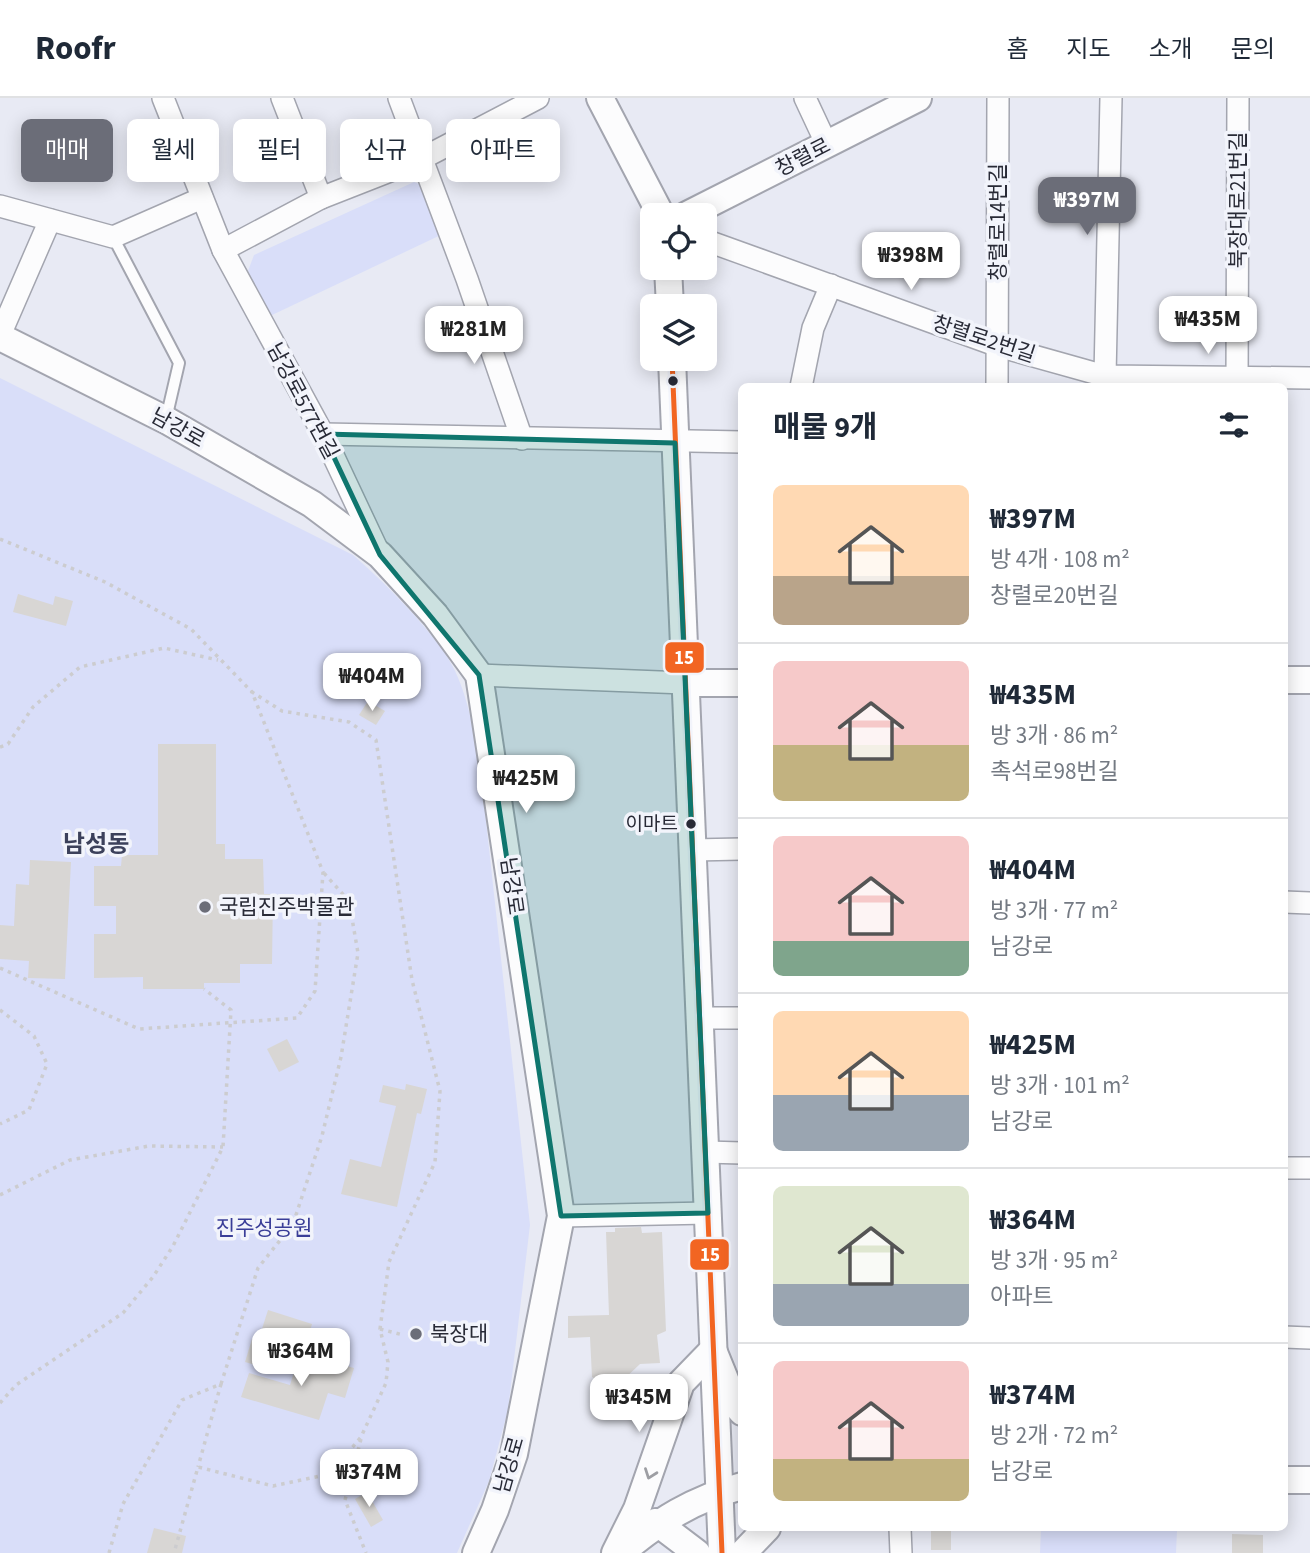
<!DOCTYPE html>
<html lang="ko">
<head>
<meta charset="utf-8">
<style>
  :root { --surface:#fff; --page:#f2f2f3; --text:#1f2937; --muted:#747a83; --line:#e0e1e3; --accent:#6b6d78 }
  body { margin:0; font-family:"Source Sans 3","Noto Sans KR",sans-serif; background:var(--page); color:var(--text); height:100vh; display:flex; flex-direction:column; font-size:26px; white-space:nowrap }
  * { box-sizing:border-box; margin:0 }
  p { font-size:23px; color:var(--muted) }
  .icon { flex:none; width:38px; height:38px; fill:none; stroke:currentColor; stroke-width:2; stroke-linecap:round; stroke-linejoin:round }
  .map { position:relative; flex:1; overflow:hidden }
  .details { position:absolute; left:738px; top:285px; width:550px; height:1148px; display:flex; flex-direction:column; background:var(--surface); border-radius:10px; box-shadow:0 4px 18px #0003 }
  .details>* { flex:none }
  .top-card { position:absolute; left:21px; top:21px; width:612px; height:63px; display:flex; gap:14px }
  .controls { position:absolute; left:640px; top:105px; display:grid; gap:14px }
  .controls a { display:grid; place-items:center; width:77px; height:77px; border-radius:10px; background:var(--surface); box-shadow:0 4px 18px #0003; font-size:35px }
  .price { position:absolute; translate:-50% -60px; padding:0 16px; border-radius:14px; background:#fff; color:#222; font-size:23px; line-height:46px; filter:drop-shadow(0 2px 4px #0008) }
  .price::after { content:''; position:absolute; left:50%; top:42px; width:21px; height:16px; margin-left:-10px; background:inherit; clip-path:polygon(0 0,100% 0,50% 100%) }
  .price.on { background:var(--accent); color:#fff }
  ul { padding:0; list-style:none }
  li { display:flex; align-items:center; gap:21px; height:175px; padding:0 35px }
  li+li { border-top:2px solid var(--line) }
  li span { display:grid; place-items:center; flex:none; width:196px; height:140px; border-radius:10px; color:#555 }
  li>.icon { margin-inline-start:auto }
  span .icon { width:84px; height:84px; fill:#fffc; stroke-width:1 }
  li b { font-size:30px }
  h2 { display:flex; justify-content:space-between; align-items:center; height:84px; padding:0 35px; font-size:30px }
  .tag { padding:0 24px; border-radius:10px; background:var(--surface); box-shadow:0 4px 18px #0003; font-size:24px; line-height:63px }
  .tag.on { background:var(--accent); color:#fff }
  header { display:flex; align-items:center; gap:42px; box-sizing:border-box; height:98px; padding:0 35px; background:var(--surface); border-bottom:2px solid var(--line) }
  header strong { font-size:33px }
  nav { display:flex; gap:38px; margin-inline-start:auto; font-size:24px }
  .map>svg:first-child { display:block }
  .green { fill:#d9def9 }
  .building { fill:#d8d6d4 }
  .lines { fill:none; stroke-linecap:round; stroke-linejoin:round }
  .service-casing { stroke:#a3a5af; stroke-width:14 }
  .minor-casing { stroke:#a3a5af; stroke-width:24 }
  .tertiary-casing { stroke:#a3a5af; stroke-width:30 }
  .path { stroke:#cccccf; stroke-width:3.5; stroke-dasharray:3.5 5; stroke-linecap:butt }
  .service { stroke:#fcfcfd; stroke-width:10 }
  .minor { stroke:#fcfcfd; stroke-width:21 }
  .tertiary { stroke:#fcfcfd; stroke-width:26 }
  .bus-1-casing { stroke:#f2f4fb; stroke-width:10 }
  .bus-1 { stroke:#f26522; stroke-width:5 }
  .oneway { stroke:#9d9ea3 }
  .marked { fill:#0f766e; fill-opacity:0.2; stroke:#0f766e; stroke-width:5; stroke-linejoin:round }
  .bus-dot { fill:#282a36; stroke:#f2f4fb; stroke-width:2.5 }
  .poi-dot { fill:#6b6d78; stroke:#f2f4fb; stroke-width:2.5 }
  .labels { text-anchor:middle; dominant-baseline:central; stroke-width:7; stroke-linejoin:round; paint-order:stroke }
  .bus-label { font-size:19px; fill:#282a36; stroke:#f2f4fb; text-anchor:end }
  .street-label { font-size:21px; fill:#282a36; stroke:#f2f4fb }
  .poi-label { font-size:21px; fill:#282a36; stroke:#f2f4fb; text-anchor:start }
  .park-label { font-size:21px; fill:#3a3e98; stroke:#f2f4fb }
  .quarter-label { font-size:24px; font-weight:bold; fill:#3c415b; stroke:#f2f4fb }
  .line-badge { stroke:#f2f4fb; stroke-width:2.5 }
  .badge-label { font-size:19px; text-anchor:middle; font-weight:bold; fill:#fff }
</style>
</head>
<body>
<header>
<strong>Roofr</strong>
<nav><a>홈</a><a>지도</a><a>소개</a><a>문의</a></nav>
</header>
<div class="map">
<svg width="1310" height="1455" viewBox="0 0 1310 1455">
  <rect width="100%" height="100%" fill="#e8eaf4"/>
  <!-- green -->
  <g class="green">
    <polygon points="414,84 429,90 445,135 270,218 248,173 254,157"/>
    <path d="M0,280L353,457C381,481 426,526 446,557C464,584 470,618 478,649L530,1127L508,1312L489,1383L457,1455H0Z"/>
    <polygon points="1041,1430 1177,1432 1176,1455 1040,1455"/>
  </g>
  <!-- building -->
  <g class="building">
    <polygon points="18,496 53,507 55,498 73,503 66,528 13,514"/>
    <polygon points="368,603 385,613 376,627 359,617"/>
    <polygon points="158,646 216,646 216,746 225,746 225,761 263,761 264,796 273,796 272,866 240,866 240,885 204,885 204,891 143,891 143,879 94,880 94,836 116,836 116,808 94,808 94,768 121,768 122,757 158,757"/>
    <polygon points="30,762 71,764 65,881 28,880 29,863 0,861 0,827 14,828 16,786 29,787"/>
    <polygon points="287,941 299,964 279,974 267,951"/>
    <polygon points="406,986 427,991 421,1016 417,1015 397,1109 341,1096 350,1061 381,1069 396,1008 379,1004 383,987 405,992"/>
    <polygon points="641,1129 642,1135 662,1134 666,1233 657,1237 660,1265 640,1266 623,1282 623,1300 596,1300 596,1281 592,1279 590,1239 568,1240 568,1218 609,1217 606,1134 615,1134 615,1130"/>
    <polygon points="268,1212 312,1226 305,1250 260,1237"/>
    <polygon points="252,1241 266,1246 259,1268 245,1264"/>
    <polygon points="299,1257 332,1268 333,1264 354,1270 345,1300 328,1295 319,1322 241,1299 249,1275 290,1287"/>
    <polygon points="367,1394 383,1422 371,1429 355,1401"/>
    <polygon points="154,1430 186,1438 182,1455 147,1455"/>
    <rect x="931" y="1430" width="20" height="22"/>
    <polygon points="1232,1436 1263,1437 1263,1455 1232,1455"/>
  </g>
  <g class="lines">
    <defs>
      <polyline id="service" points="113,139 179,265 166,321"/>
      <g id="minor">
        <polyline points="163,0 223,152 323,336 379,455"/>
        <polyline points="282,0 321,100"/>
        <polyline points="399,0 467,181 522,341"/>
        <polyline points="805,0 827,47"/>
        <polyline points="0,108 113,139 202,100"/>
        <polyline points="705,142 998,248 1105,278 1310,280"/>
        <polyline points="223,152 321,100 423,60 538,0"/>
        <polyline points="0,237 50,122"/>
        <polyline points="1105,278 1111,0"/>
        <polyline points="801,289 813,230 831,187"/>
        <polyline points="997,289 998,0"/>
        <polyline points="1237,289 1238,0"/>
        <polyline points="323,336 742,344"/>
        <polyline points="479,577 685,585"/>
        <polyline points="692,752 742,751"/>
        <polyline points="1284,804 1310,805"/>
        <polyline points="699,920 742,920"/>
        <polyline points="705,1054 742,1055"/>
        <polyline points="1284,1070 1310,1070"/>
        <polyline points="561,1118 708,1115"/>
        <polyline points="1284,1239 1310,1240"/>
        <polyline points="900,1430 901,1455"/>
      </g>
      <g id="tertiary">
        <polyline points="600,0 661,117"/>
        <polyline points="687,117 918,0"/>
        <polyline points="668,170 670,208"/>
        <polyline points="0,239 166,322 312,406 380,457 435,517 479,577 561,1118 514,1356 495,1412 476,1455"/>
        <polyline points="672,261 722,1455"/>
        <polyline points="1284,582 1310,582"/>
        <polyline points="685,585 742,585"/>
        <polyline points="1284,1382 1310,1382"/>
        <polyline points="656,1424 697,1455"/>
        <polyline points="615,1455 637,1411 681,1285 713,1252 735,1306 742,1314"/>
        <path d="M621,1455C658,1423 694,1401 742,1388"/>
        <polyline points="743,1455 767,1430"/>
      </g>
    </defs>
    <!-- service casing -->
    <use href="#service" class="service-casing"/>
    <!-- minor casing -->
    <use href="#minor" class="minor-casing"/>
    <!-- tertiary casing -->
    <use href="#tertiary" class="tertiary-casing"/>
    <!-- path -->
    <g class="path">
      <polyline points="0,441 105,484 191,531 252,594"/>
      <polyline points="0,649 8,646 33,609 80,569 164,550 218,562"/>
      <polyline points="0,870 139,931 297,920 315,893 323,774 252,594 282,613 349,624 376,642 412,882 440,993 435,1064 389,1164 380,1231 388,1264 386,1285 361,1339 330,1376 273,1388 198,1369 174,1455"/>
      <polyline points="0,912 34,938 47,966 29,1012 0,1026"/>
      <polyline points="0,1097 70,1062 149,1048 223,1049"/>
      <polyline points="380,1231 403,1237"/>
      <polyline points="221,1286 258,1170 293,1126 322,1038 341,959 358,855 349,803 323,774"/>
      <polyline points="0,1305 16,1287 123,1215 153,1179 173,1148 223,1049 231,912 204,891"/>
      <polyline points="361,1341 345,1402 366,1455"/>
      <polyline points="109,1455 123,1406 182,1302 221,1286 198,1369"/>
    </g>
    <!-- service -->
    <use href="#service" class="service"/>
    <!-- minor -->
    <use href="#minor" class="minor"/>
    <!-- tertiary -->
    <use href="#tertiary" class="tertiary"/>
    <defs>
      <polyline id="bus-1" points="672,261 722,1455"/>
    </defs>
    <!-- bus-1 casing -->
    <use href="#bus-1" class="bus-1-casing"/>
    <!-- bus-1 -->
    <use href="#bus-1" class="bus-1"/>
  </g>
  <!-- one-way arrows -->
  <defs><path id="oneway-chevron" d="M-2-3.5L2.5 0L-2 3.5" fill="none" stroke-width="1.6" stroke-linecap="round" stroke-linejoin="round" transform="scale(1.75)"/></defs>
  <use class="oneway" href="#oneway-chevron" transform="translate(650 1376) rotate(110)"/>
  <!-- marked area -->
  <path class="marked" d="M323,336L675,345L708,1115L561,1118L479,577L380,457Z"/>
  <!-- markers -->
  <g class="bus-dot">
    <circle cx="673" cy="283" r="6"/>
    <circle cx="691" cy="726" r="6"/>
  </g>
  <g class="poi-dot">
    <circle cx="205" cy="809" r="7"/>
    <circle cx="416" cy="1236" r="7"/>
  </g>
  <g class="labels">
    <!-- bus labels -->
    <g class="bus-label">
      <text x="678" y="726">이마트</text>
    </g>
    <!-- street labels -->
    <g class="street-label">
      <text transform="translate(803 59) rotate(-27)">창렬로</text>
      <text transform="translate(1238 102) rotate(-90)">북장대로21번길</text>
      <text transform="translate(998 124) rotate(-90)">창렬로14번길</text>
      <text transform="translate(984 241) rotate(18)">창렬로2번길</text>
      <text transform="translate(303 303) rotate(62)">남강로577번길</text>
      <text transform="translate(178 330) rotate(29)">남강로</text>
      <text transform="translate(512 788) rotate(82)">남강로</text>
      <text transform="translate(509 1367) rotate(-74)">남강로</text>
    </g>
    <!-- poi labels -->
    <g class="poi-label">
      <text x="219" y="809">국립진주박물관</text>
      <text x="430" y="1236">북장대</text>
    </g>
    <!-- park labels -->
    <g class="park-label">
      <text x="264" y="1130">진주성공원</text>
    </g>
    <!-- quarter labels -->
    <g class="quarter-label">
      <text x="96" y="746">남성동</text>
    </g>
  </g>
  <g class="line-badge">
    <rect x="664" y="543" width="41" height="33" rx="7" fill="#f26522"/>
    <rect x="689" y="1140" width="41" height="33" rx="7" fill="#f26522"/>
  </g>
  <g class="badge-label">
    <text x="684" y="566">15</text>
    <text x="710" y="1163">15</text>
  </g>
</svg>
<div class="controls">
<a><svg class="icon" aria-label="locate" viewBox="0 0 24 24"><circle cx="12" cy="12" r="6"/><path d="M12 2v4M12 18v4M2 12h4M18 12h4"/></svg></a>
<a><svg class="icon" aria-label="layers" viewBox="0 0 24 24"><path d="M12 4l9 5-9 5-9-5zM3 14l9 5 9-5"/></svg></a>
</div>
<b class="price on" style="left:1087px;top:139px">₩397M</b>
<b class="price" style="left:911px;top:194px">₩398M</b>
<b class="price" style="left:1208px;top:258px">₩435M</b>
<b class="price" style="left:474px;top:268px">₩281M</b>
<b class="price" style="left:372px;top:615px">₩404M</b>
<b class="price" style="left:526px;top:717px">₩425M</b>
<b class="price" style="left:301px;top:1290px">₩364M</b>
<b class="price" style="left:639px;top:1336px">₩345M</b>
<b class="price" style="left:369px;top:1411px">₩374M</b>
<div class="top-card">
<a class="tag on">매매</a>
<a class="tag">월세</a>
<a class="tag">필터</a>
<a class="tag">신규</a>
<a class="tag">아파트</a>
</div>
<section class="details">
<h2>매물 9개<svg class="icon" aria-label="filters" viewBox="0 0 24 24"><path d="M4 7h16M4 17h16"/><circle cx="9" cy="7" r="2"/><circle cx="15" cy="17" r="2"/></svg></h2>
<ul>
<li><span style="background:linear-gradient(#ffd9b3 65%,#b9a48a 0)"><svg class="icon" aria-label="home" viewBox="0 0 24 24"><path d="M3 11l9-7 9 7M6 9v11h12V9"/></svg></span><div><b>₩397M</b><p>방 4개 · 108 m²</p><p>창렬로20번길</p></div></li>
<li><span style="background:linear-gradient(#f6c9c9 60%,#c2b280 0)"><svg class="icon" aria-label="home" viewBox="0 0 24 24"><path d="M3 11l9-7 9 7M6 9v11h12V9"/></svg></span><div><b>₩435M</b><p>방 3개 · 86 m²</p><p>촉석로98번길</p></div></li>
<li><span style="background:linear-gradient(#f6c9c9 75%,#7fa58c 0)"><svg class="icon" aria-label="home" viewBox="0 0 24 24"><path d="M3 11l9-7 9 7M6 9v11h12V9"/></svg></span><div><b>₩404M</b><p>방 3개 · 77 m²</p><p>남강로</p></div></li>
<li><span style="background:linear-gradient(#ffd9b3 60%,#9aa5b1 0)"><svg class="icon" aria-label="home" viewBox="0 0 24 24"><path d="M3 11l9-7 9 7M6 9v11h12V9"/></svg></span><div><b>₩425M</b><p>방 3개 · 101 m²</p><p>남강로</p></div></li>
<li><span style="background:linear-gradient(#dfe7d0 70%,#9aa5b1 0)"><svg class="icon" aria-label="home" viewBox="0 0 24 24"><path d="M3 11l9-7 9 7M6 9v11h12V9"/></svg></span><div><b>₩364M</b><p>방 3개 · 95 m²</p><p>아파트</p></div></li>
<li><span style="background:linear-gradient(#f6c9c9 70%,#c2b280 0)"><svg class="icon" aria-label="home" viewBox="0 0 24 24"><path d="M3 11l9-7 9 7M6 9v11h12V9"/></svg></span><div><b>₩374M</b><p>방 2개 · 72 m²</p><p>남강로</p></div></li>
</ul>
</section>
</div>
</body>
</html>
